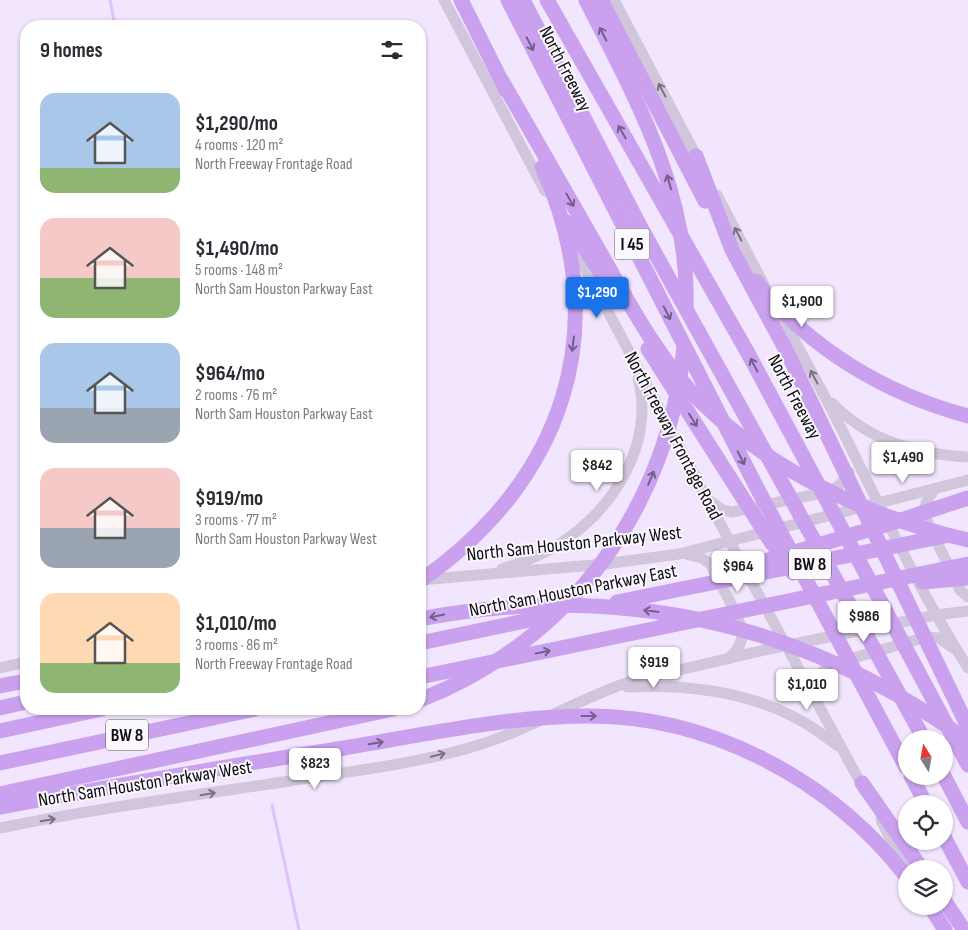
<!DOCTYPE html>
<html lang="en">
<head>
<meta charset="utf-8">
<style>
  :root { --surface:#fff; --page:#f2f2f3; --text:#2b2b33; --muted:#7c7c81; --accent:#1a73e8 }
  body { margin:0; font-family:"Sofia Sans Condensed",sans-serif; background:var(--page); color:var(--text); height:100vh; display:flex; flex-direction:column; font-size:19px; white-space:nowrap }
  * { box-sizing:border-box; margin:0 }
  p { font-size:16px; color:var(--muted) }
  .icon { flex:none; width:28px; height:28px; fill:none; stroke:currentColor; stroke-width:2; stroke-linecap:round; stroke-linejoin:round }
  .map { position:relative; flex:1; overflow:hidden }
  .sheet { position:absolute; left:20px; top:20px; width:406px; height:695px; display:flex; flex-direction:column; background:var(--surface); border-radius:20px; box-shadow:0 1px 4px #0004 }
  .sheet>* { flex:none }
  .needle { width:32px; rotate:349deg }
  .fabs { position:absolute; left:898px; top:730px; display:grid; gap:10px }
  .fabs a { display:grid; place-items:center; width:55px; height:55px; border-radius:50%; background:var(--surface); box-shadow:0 1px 4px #0004; font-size:25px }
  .price { position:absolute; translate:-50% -42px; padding:0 11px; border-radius:5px; background:#fff; color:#222; font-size:16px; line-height:32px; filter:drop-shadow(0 1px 2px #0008) }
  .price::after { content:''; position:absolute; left:50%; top:30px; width:15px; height:11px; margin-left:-8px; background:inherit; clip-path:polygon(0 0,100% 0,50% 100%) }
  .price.active { background:var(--accent); color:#fff }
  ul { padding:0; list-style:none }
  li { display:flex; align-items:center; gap:15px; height:125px; padding:0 20px }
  li span { display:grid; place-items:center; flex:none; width:140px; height:100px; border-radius:15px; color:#555 }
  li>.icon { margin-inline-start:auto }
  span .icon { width:60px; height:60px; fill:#fffc; stroke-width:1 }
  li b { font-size:21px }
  h2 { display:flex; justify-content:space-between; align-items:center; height:60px; padding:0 20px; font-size:21px }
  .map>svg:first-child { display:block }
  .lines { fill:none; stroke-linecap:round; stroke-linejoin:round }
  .stream { stroke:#dfc1fb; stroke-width:3 }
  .secondary { stroke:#d1c6db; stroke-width:11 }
  .highway { stroke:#c9a1ee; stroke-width:15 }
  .oneway { stroke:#755e8b }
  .oneway2 { stroke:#7a7281 }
  .labels { text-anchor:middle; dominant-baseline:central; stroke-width:4; stroke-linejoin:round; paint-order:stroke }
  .shield { fill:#faf8fc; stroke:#565259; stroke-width:1 }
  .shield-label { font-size:18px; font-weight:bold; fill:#0f0b13 }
  .street-label { font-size:19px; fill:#0f0b13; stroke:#faf8fc }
</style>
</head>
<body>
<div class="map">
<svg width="968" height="930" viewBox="0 0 968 930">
  <rect width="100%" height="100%" fill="#f1e6fd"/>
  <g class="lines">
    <!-- stream -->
    <g class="stream">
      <polyline points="110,0 115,26"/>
      <polyline points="272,805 299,930"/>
    </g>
    <!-- secondary -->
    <g class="secondary">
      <polyline points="444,0 545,191"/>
      <polyline points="614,0 700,163"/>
      <polyline points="717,195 765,287"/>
      <polyline points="569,238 730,542 865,791"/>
      <path d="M779,312C803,356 828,401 850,446C887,521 923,597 968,668"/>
      <path d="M832,403C869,441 916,454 968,457"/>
      <path d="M935,489C928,498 924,504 924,515L960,590L968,597"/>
      <path d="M710,501L723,510L732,512L826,492C838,488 843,483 849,472"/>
      <path d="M686,554L702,558L711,565C718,580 741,619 742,632C743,643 736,652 728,659"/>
      <path d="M502,569C521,563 541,556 558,545C613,510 655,445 638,378"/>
      <polyline points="420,580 605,564 679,554 968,480"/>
      <polyline points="0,668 26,662"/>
      <path d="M627,687C689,684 751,691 805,723C817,730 828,739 840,747"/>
      <polyline points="817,699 815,691 816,678 829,665 926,637 939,638 953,648"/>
      <polyline points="881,820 906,869"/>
      <path d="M0,828C93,809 189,796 283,782C346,772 410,765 472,747C528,731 577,699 632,681L769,649L936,615L968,611"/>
    </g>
    <!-- highway -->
    <g class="highway">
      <polyline points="461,0 506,90"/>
      <polyline points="508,0 757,488 906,767"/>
      <polyline points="523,0 640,226 924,739"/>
      <polyline points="547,0 749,355 968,765"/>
      <path d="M586,0C636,99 690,193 686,308"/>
      <polyline points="601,0 705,201"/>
      <path d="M502,81C535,138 567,195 600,252C629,303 658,358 699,400C771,471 870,518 968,540"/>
      <polyline points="696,156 732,250 788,354 968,727"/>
      <polyline points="567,222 603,276"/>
      <path d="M756,281C809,349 886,394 968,416"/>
      <polyline points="648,349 769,539 793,573"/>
      <polyline points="738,569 898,521 968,498"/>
      <path d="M420,581C563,482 616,329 542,167"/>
      <polyline points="923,582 968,578"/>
      <polyline points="617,602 945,536"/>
      <path d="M420,619C616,581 806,622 968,741"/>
      <polyline points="420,643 553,615"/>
      <polyline points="420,677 968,564"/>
      <polyline points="0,686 26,681"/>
      <path d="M420,700C571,641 669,506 684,346"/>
      <polyline points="0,708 26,702"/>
      <polyline points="0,731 102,709"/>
      <polyline points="0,763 255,709"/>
      <polyline points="911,776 926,804"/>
      <polyline points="944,776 968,822"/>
      <polyline points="862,783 922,869"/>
      <polyline points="0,794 393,709"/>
      <path d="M0,807C114,786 229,766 344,748C423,735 503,717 584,716C708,714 830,779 906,876"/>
      <polyline points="944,837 968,882"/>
      <polyline points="944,900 964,930"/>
      <polyline points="930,906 945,930"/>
    </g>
  </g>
  <!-- one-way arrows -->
  <defs><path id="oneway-shaft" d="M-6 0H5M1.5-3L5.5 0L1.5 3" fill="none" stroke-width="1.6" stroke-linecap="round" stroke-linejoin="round" transform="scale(1.25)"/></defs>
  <g class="oneway">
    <use href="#oneway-shaft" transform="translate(603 34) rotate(-117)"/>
    <use href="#oneway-shaft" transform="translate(530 44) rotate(63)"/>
    <use href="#oneway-shaft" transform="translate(622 132) rotate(-120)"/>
    <use href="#oneway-shaft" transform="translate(669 182) rotate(-106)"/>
    <use href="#oneway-shaft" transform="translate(570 200) rotate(60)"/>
    <use href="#oneway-shaft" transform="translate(667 313) rotate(63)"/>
    <use href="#oneway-shaft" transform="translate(573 344) rotate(97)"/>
    <use href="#oneway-shaft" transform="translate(754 365) rotate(-118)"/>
    <use href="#oneway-shaft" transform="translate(693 420) rotate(57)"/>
    <use href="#oneway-shaft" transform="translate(741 458) rotate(63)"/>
    <use href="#oneway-shaft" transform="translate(651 478) rotate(-67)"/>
    <use href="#oneway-shaft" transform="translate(651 611) rotate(-172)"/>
    <use href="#oneway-shaft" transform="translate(437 616) rotate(169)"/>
    <use href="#oneway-shaft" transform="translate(543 652) rotate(-12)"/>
    <use href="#oneway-shaft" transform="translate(589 716)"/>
    <use href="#oneway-shaft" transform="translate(376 743) rotate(-9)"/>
  </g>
  <g class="oneway2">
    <use href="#oneway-shaft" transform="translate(662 90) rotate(-118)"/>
    <use href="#oneway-shaft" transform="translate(738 234) rotate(-118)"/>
    <use href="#oneway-shaft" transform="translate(814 377) rotate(-118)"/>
    <use href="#oneway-shaft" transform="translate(438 755) rotate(-14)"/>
    <use href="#oneway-shaft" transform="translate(208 794) rotate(-9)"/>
    <use href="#oneway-shaft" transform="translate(48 820) rotate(-9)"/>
  </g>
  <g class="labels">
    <!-- shield labels -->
    <g class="shield">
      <rect x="614.5" y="228.5" width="35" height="31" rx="4"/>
      <rect x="789" y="548.5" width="42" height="31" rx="4"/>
      <rect x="106" y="719.5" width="42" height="31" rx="4"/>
    </g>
    <g class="shield-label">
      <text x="632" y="244">I 45</text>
      <text x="810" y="564">BW 8</text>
      <text x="127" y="735">BW 8</text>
    </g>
    <!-- street labels -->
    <g class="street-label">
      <text transform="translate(565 69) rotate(63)">North Freeway</text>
      <text transform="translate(794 397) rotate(62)">North Freeway</text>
      <text transform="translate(673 436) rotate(62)">North Freeway Frontage Road</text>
      <text transform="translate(574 544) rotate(-6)">North Sam Houston Parkway West</text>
      <text transform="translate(573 591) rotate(-11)">North Sam Houston Parkway East</text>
      <text transform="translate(145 784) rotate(-9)">North Sam Houston Parkway West</text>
    </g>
  </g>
</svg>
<div class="fabs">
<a><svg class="needle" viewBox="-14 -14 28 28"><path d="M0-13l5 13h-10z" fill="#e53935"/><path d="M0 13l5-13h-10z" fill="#7c7c81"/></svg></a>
<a><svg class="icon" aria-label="locate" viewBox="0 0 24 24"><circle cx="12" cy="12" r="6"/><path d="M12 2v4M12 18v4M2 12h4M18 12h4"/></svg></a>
<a><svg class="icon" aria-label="layers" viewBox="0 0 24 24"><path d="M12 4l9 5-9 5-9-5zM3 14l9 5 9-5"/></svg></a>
</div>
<b class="price active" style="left:597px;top:319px">$1,290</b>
<b class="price" style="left:802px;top:328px">$1,900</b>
<b class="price" style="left:903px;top:484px">$1,490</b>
<b class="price" style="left:597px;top:492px">$842</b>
<b class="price" style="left:738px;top:593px">$964</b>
<b class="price" style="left:864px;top:643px">$986</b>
<b class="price" style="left:654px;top:689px">$919</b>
<b class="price" style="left:807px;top:711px">$1,010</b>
<b class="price" style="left:315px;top:790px">$823</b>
<section class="sheet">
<h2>9 homes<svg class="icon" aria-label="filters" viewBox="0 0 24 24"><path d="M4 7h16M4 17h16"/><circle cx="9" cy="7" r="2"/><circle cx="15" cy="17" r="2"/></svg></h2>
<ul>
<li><span style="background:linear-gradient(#a9c7e8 75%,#8fb573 0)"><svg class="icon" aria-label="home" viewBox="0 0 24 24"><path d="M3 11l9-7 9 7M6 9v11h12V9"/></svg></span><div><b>$1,290/mo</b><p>4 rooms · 120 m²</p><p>North Freeway Frontage Road</p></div></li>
<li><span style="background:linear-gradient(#f6c9c9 60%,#8fb573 0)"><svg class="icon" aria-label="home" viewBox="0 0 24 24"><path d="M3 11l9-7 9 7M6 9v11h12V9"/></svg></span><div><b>$1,490/mo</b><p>5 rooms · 148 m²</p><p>North Sam Houston Parkway East</p></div></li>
<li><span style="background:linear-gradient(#a9c7e8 65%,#9aa5b1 0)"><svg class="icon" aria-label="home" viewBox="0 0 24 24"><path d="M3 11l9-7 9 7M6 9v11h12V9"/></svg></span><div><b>$964/mo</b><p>2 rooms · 76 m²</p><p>North Sam Houston Parkway East</p></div></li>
<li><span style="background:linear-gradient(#f6c9c9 60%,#9aa5b1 0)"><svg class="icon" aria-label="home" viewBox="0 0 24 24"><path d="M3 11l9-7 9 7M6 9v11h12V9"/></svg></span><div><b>$919/mo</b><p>3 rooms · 77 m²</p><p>North Sam Houston Parkway West</p></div></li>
<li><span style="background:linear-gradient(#ffd9b3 70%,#8fb573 0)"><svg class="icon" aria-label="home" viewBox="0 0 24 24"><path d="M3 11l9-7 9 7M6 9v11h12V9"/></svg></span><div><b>$1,010/mo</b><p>3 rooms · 86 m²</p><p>North Freeway Frontage Road</p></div></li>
</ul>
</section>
</div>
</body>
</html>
